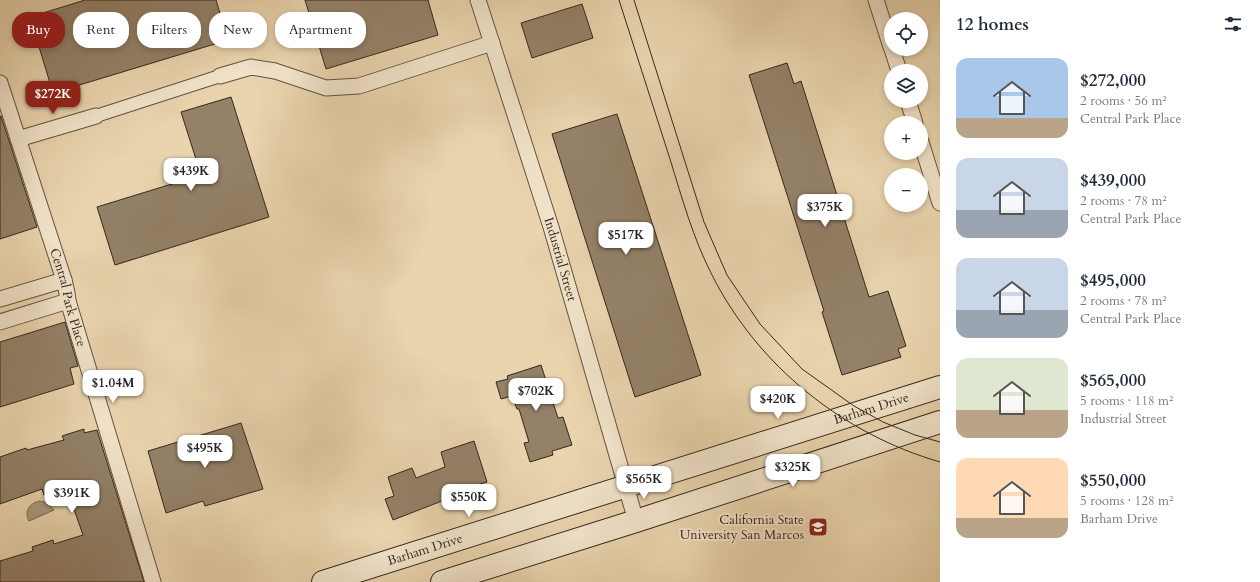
<!DOCTYPE html>
<html lang="en">
<head>
<meta charset="utf-8">
<style>
  :root { --surface:#fff; --page:#f6f6f7; --text:#1f2937; --muted:#747a83; --accent:#8f2418 }
  body { margin:0; font-family:Cardo,serif; background:var(--page); color:var(--text); height:100vh; display:flex; flex-direction:column; font-size:15px; white-space:nowrap }
  * { box-sizing:border-box; margin:0 }
  p { font-size:13px; color:var(--muted) }
  .icon { flex:none; width:22px; height:22px; fill:none; stroke:currentColor; stroke-width:2; stroke-linecap:round; stroke-linejoin:round }
  .map { position:relative; flex:1; overflow:hidden }
  .drawer { display:flex; flex-direction:column; background:var(--surface); width:320px }
  .drawer>* { flex:none }
  .top-card { position:absolute; left:12px; top:12px; width:380px; height:36px; display:flex; gap:8px }
  .controls { position:absolute; left:884px; top:12px; display:grid; gap:8px }
  .controls a { display:grid; place-items:center; width:44px; height:44px; border-radius:50%; background:var(--surface); box-shadow:0 2px 6px #0003; font-size:20px }
  .price { position:absolute; translate:-50% -34px; padding:0 9px; border-radius:8px; background:#fff; color:#222; font-size:13px; line-height:26px; filter:drop-shadow(0 1px 2px #0008) }
  .price::after { content:''; position:absolute; left:50%; top:24px; width:12px; height:9px; margin-left:-6px; background:inherit; clip-path:polygon(0 0,100% 0,50% 100%) }
  .price.on { background:var(--accent); color:#fff }
  ul { padding:0; list-style:none }
  li { display:flex; align-items:center; gap:12px; height:100px; padding:0 16px }
  li span { display:grid; place-items:center; flex:none; width:112px; height:80px; border-radius:12px; color:#555 }
  li>.icon { margin-inline-start:auto }
  span .icon { width:48px; height:48px; fill:#fffc; stroke-width:1 }
  li b { font-size:17px }
  h2 { display:flex; justify-content:space-between; align-items:center; height:48px; padding:0 16px; font-size:17px }
  .pill { padding:0 14px; border-radius:16px; background:var(--surface); box-shadow:0 2px 6px #0003; font-size:14px; line-height:36px }
  .pill.on { background:var(--accent); color:#fff }
  main { display:flex; flex:1; min-height:0 }
  .map>svg:first-child { display:block }
  .water { fill:#ac997c; stroke:#7d6b56 }
  .building { fill:#938168; stroke:#36271e }
  .lines { fill:none; stroke-linecap:round; stroke-linejoin:round }
  .pedestrian-casing { stroke:#635242; stroke-width:14 }
  .minor-casing { stroke:#635242; stroke-width:17 }
  .secondary-casing { stroke:#36271e; stroke-width:24 }
  .pedestrian { stroke:#f1e3ca; stroke-width:12 }
  .minor { stroke:#f1e3ca; stroke-width:15 }
  .secondary { stroke:#f1e3ca; stroke-width:22 }
  .tram { stroke:#36271e; stroke-width:1 }
  .labels { text-anchor:middle; dominant-baseline:central; stroke-width:4; stroke-linejoin:round; paint-order:stroke }
  .street-label { font-size:13px; fill:#36271e; stroke:#f1e3ca }
  .poi-label { font-size:13px; fill:#36271e; stroke:#f1e3ca; text-anchor:end }
</style>
</head>
<body>
<main>
<div class="map">
<svg width="940" height="582" viewBox="0 0 940 582">
  <rect width="100%" height="100%" fill="#e9d4ad"/>
  <filter id="stains"><feTurbulence type="fractalNoise" baseFrequency=".005" numOctaves="4"/><feColorMatrix values="0 0 0 0 .2 0 0 0 0 .09 0 0 0 0 .02 0 0 0 .5 -.17"/></filter>
  <radialGradient id="worn" r=".72"><stop offset=".6" stop-color="#630" stop-opacity="0"/><stop offset="1" stop-color="#630" stop-opacity=".3"/></radialGradient>
  <!-- water -->
  <path class="water" d="M39,501L48,503L54,510L29,521C24,511 29,504 39,501Z"/>
  <!-- building -->
  <g class="building">
    <polygon points="85,0 216,0 228,40 53,93 30,17"/>
    <polygon points="305,0 428,0 438,35 326,69"/>
    <polygon points="582,4 593,38 532,58 521,23"/>
    <polygon points="787,63 794,84 801,81 869,297 888,291 906,346 898,349 901,357 842,375 822,312 824,311 749,75"/>
    <polygon points="231,97 269,217 115,265 97,207 201,175 181,112"/>
    <polygon points="617,114 701,375 635,397 552,134"/>
    <polygon points="0,116 1,116 37,227 0,239"/>
    <polygon points="65,322 78,366 70,368 74,384 0,407 0,342"/>
    <polygon points="541,365 558,418 563,417 572,445 552,451 553,455 530,462 524,443 529,442 519,409 517,409 512,396 501,399 496,382 508,379 507,376"/>
    <polygon points="241,423 263,489 205,506 203,501 166,513 148,451"/>
    <polygon points="84,429 84,433 97,430 144,582 0,582 0,561 33,551 32,547 53,540 54,544 83,535 67,489 44,495 42,489 0,504 0,457 26,448 27,450 64,440 62,436"/>
    <polygon points="474,441 487,482 467,488 469,494 447,501 447,499 393,520 385,499 394,496 388,477 412,468 416,478 445,467 441,452"/>
  </g>
  <g class="lines">
    <defs>
      <polyline id="pedestrian" points="96,116 220,76"/>
      <g id="minor">
        <path id="s1" d="M478,0L551,227L636,521"/>
        <polyline points="876,0 891,47"/>
        <polyline points="892,49 899,71"/>
        <polyline points="220,76 251,67 275,71 326,88 359,86 492,43"/>
        <path id="s2" d="M0,83L64,280L67,293L68,301L153,582"/>
        <polyline points="908,101 915,123"/>
        <polyline points="18,139 96,116"/>
        <polyline points="921,142 940,203"/>
        <polyline points="0,299 64,280"/>
        <polyline points="0,322 68,301"/>
      </g>
      <g id="secondary">
        <path id="s3" d="M323,582L940,387"/>
        <polyline points="442,582 636,521 940,422"/>
      </g>
    </defs>
    <!-- pedestrian casing -->
    <use href="#pedestrian" class="pedestrian-casing"/>
    <!-- minor casing -->
    <use href="#minor" class="minor-casing"/>
    <!-- secondary casing -->
    <use href="#secondary" class="secondary-casing"/>
    <!-- pedestrian -->
    <use href="#pedestrian" class="pedestrian"/>
    <!-- minor -->
    <use href="#minor" class="minor"/>
    <!-- secondary -->
    <use href="#secondary" class="secondary"/>
    <!-- tram -->
    <g class="tram">
      <path d="M619,0C636,53 653,106 670,159C682,198 693,238 712,275C758,366 843,434 940,462"/>
      <polyline points="634,0 704,222 727,275 760,324 802,369 854,406 883,422 915,435 940,442"/>
    </g>
  </g>
  <!-- icons -->
  <defs>
    <symbol id="university-square" viewBox="-11 -11 22 22"><rect x="-9" y="-9" width="18" height="18" rx="4" fill="#8f2418" stroke="#f1e3ca"/><path d="M0-5L7-2L0 1L-7-2ZM-4 1L0 2.5L4 1V4Q0 6-4 4Z" fill="#fff"/></symbol>
  </defs>
  <g fill-rule="evenodd">
    <use href="#university-square" x="807" y="516" width="22" height="22"/>
  </g>
  <g class="labels">
    <!-- street labels -->
    <g class="street-label">
      <text stroke="none"><textPath href="#s1" startOffset="272">Industrial Street</textPath></text>
      <text stroke="none"><textPath href="#s2" startOffset="225">Central Park Place</textPath></text>
      <text stroke="none"><textPath href="#s3" startOffset="575">Barham Drive</textPath></text>
      <text stroke="none"><textPath href="#s3" startOffset="107">Barham Drive</textPath></text>
    </g>
    <!-- poi labels -->
    <g class="poi-label">
      <text x="804" y="520">California State<tspan x="804" dy="15">University San Marcos</tspan></text>
    </g>
  </g>
  <rect width="100%" height="100%" filter="url(#stains)"/>
  <rect width="100%" height="100%" fill="url(#worn)"/>
</svg>
<div class="controls">
<a><svg class="icon" aria-label="locate" viewBox="0 0 24 24"><circle cx="12" cy="12" r="6"/><path d="M12 2v4M12 18v4M2 12h4M18 12h4"/></svg></a>
<a><svg class="icon" aria-label="layers" viewBox="0 0 24 24"><path d="M12 4l9 5-9 5-9-5zM3 14l9 5 9-5"/></svg></a>
<a>+</a>
<a>−</a>
</div>
<b class="price on" style="left:53px;top:115px">$272K</b>
<b class="price" style="left:191px;top:192px">$439K</b>
<b class="price" style="left:825px;top:228px">$375K</b>
<b class="price" style="left:626px;top:256px">$517K</b>
<b class="price" style="left:113px;top:404px">$1.04M</b>
<b class="price" style="left:536px;top:412px">$702K</b>
<b class="price" style="left:778px;top:420px">$420K</b>
<b class="price" style="left:205px;top:469px">$495K</b>
<b class="price" style="left:793px;top:488px">$325K</b>
<b class="price" style="left:644px;top:500px">$565K</b>
<b class="price" style="left:72px;top:514px">$391K</b>
<b class="price" style="left:469px;top:518px">$550K</b>
<div class="top-card">
<a class="pill on">Buy</a>
<a class="pill">Rent</a>
<a class="pill">Filters</a>
<a class="pill">New</a>
<a class="pill">Apartment</a>
</div>
</div>
<section class="drawer">
<h2>12 homes<svg class="icon" aria-label="filters" viewBox="0 0 24 24"><path d="M4 7h16M4 17h16"/><circle cx="9" cy="7" r="2"/><circle cx="15" cy="17" r="2"/></svg></h2>
<ul>
<li><span style="background:linear-gradient(#a9c7e8 75%,#b9a48a 0)"><svg class="icon" aria-label="home" viewBox="0 0 24 24"><path d="M3 11l9-7 9 7M6 9v11h12V9"/></svg></span><div><b>$272,000</b><p>2 rooms · 56 m²</p><p>Central Park Place</p></div></li>
<li><span style="background:linear-gradient(#c9d6e8 65%,#9aa5b1 0)"><svg class="icon" aria-label="home" viewBox="0 0 24 24"><path d="M3 11l9-7 9 7M6 9v11h12V9"/></svg></span><div><b>$439,000</b><p>2 rooms · 78 m²</p><p>Central Park Place</p></div></li>
<li><span style="background:linear-gradient(#c9d6e8 65%,#9aa5b1 0)"><svg class="icon" aria-label="home" viewBox="0 0 24 24"><path d="M3 11l9-7 9 7M6 9v11h12V9"/></svg></span><div><b>$495,000</b><p>2 rooms · 78 m²</p><p>Central Park Place</p></div></li>
<li><span style="background:linear-gradient(#dfe7d0 65%,#b9a48a 0)"><svg class="icon" aria-label="home" viewBox="0 0 24 24"><path d="M3 11l9-7 9 7M6 9v11h12V9"/></svg></span><div><b>$565,000</b><p>5 rooms · 118 m²</p><p>Industrial Street</p></div></li>
<li><span style="background:linear-gradient(#ffd9b3 75%,#b9a48a 0)"><svg class="icon" aria-label="home" viewBox="0 0 24 24"><path d="M3 11l9-7 9 7M6 9v11h12V9"/></svg></span><div><b>$550,000</b><p>5 rooms · 128 m²</p><p>Barham Drive</p></div></li>
</ul>
</section>
</main>
</body>
</html>
